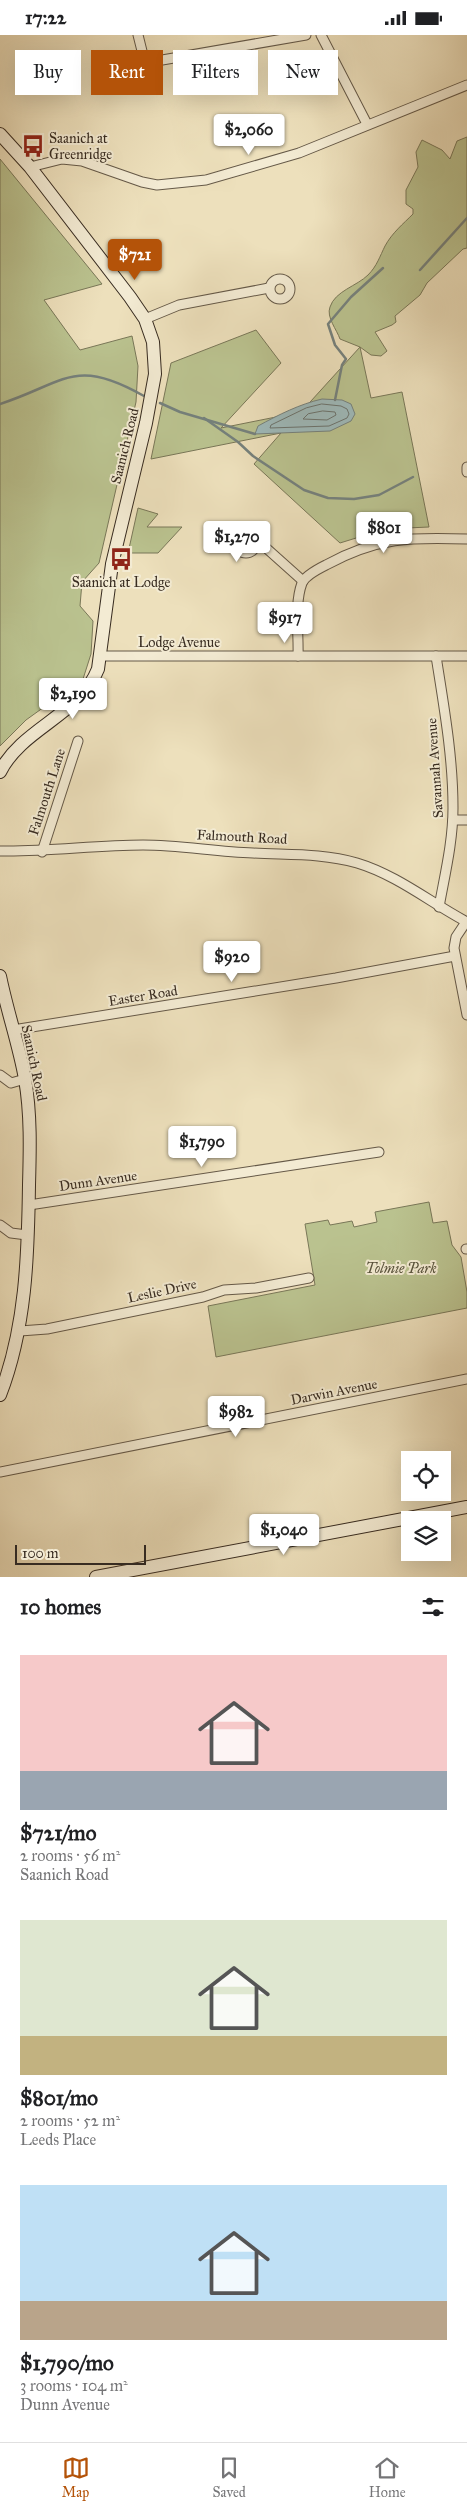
<!DOCTYPE html>
<html lang="en">
<head>
<meta charset="utf-8">
<style>
  :root { --surface:#fff; --page:#f2f2f2; --text:#202124; --muted:#757577; --line:#e0e0e0; --accent:#b45309 }
  body { margin:0; font-family:"IM FELL Great Primer",serif; background:var(--page); color:var(--text); height:100vh; display:flex; flex-direction:column; font-size:19px; white-space:nowrap }
  * { box-sizing:border-box; margin:0 }
  p { font-size:16px; color:var(--muted) }
  .icon { flex:none; width:28px; height:28px; fill:none; stroke:currentColor; stroke-width:2; stroke-linecap:round; stroke-linejoin:round }
  .map { position:relative; height:1542px; overflow:hidden }
  .side { display:flex; flex-direction:column; background:var(--surface); flex:1 }
  .side>* { flex:none }
  .guide { position:absolute; left:15px; top:15px; width:438px; height:45px; display:flex; gap:10px }
  .controls { position:absolute; left:401px; top:1416px; display:grid; gap:10px }
  .controls a { display:grid; place-items:center; width:50px; height:50px; border-radius:0px; background:var(--surface); box-shadow:0 5px 20px #0002; font-size:25px }
  .scale { position:absolute; left:15px; bottom:12px; width:131px; box-sizing:border-box; padding-left:5px; border:2px solid #382c21; border-top:0; font-size:14px; line-height:18px; white-space:nowrap; color:#382c21; -webkit-text-stroke:4px #f3ebd3; paint-order:stroke }
  .price { position:absolute; translate:-50% -42px; padding:0 11px; border-radius:5px; background:#fff; color:#222; font-size:16px; line-height:32px; filter:drop-shadow(0 1px 2px #0008) }
  .price::after { content:''; position:absolute; left:50%; top:30px; width:15px; height:11px; margin-left:-8px; background:inherit; clip-path:polygon(0 0,100% 0,50% 100%) }
  .price.on { background:var(--accent); color:#fff }
  ul { padding:0; list-style:none }
  li { display:grid; align-content:center; gap:10px; height:265px; padding:0 20px }
  li span { display:grid; place-items:center; height:155px; border-radius:0px; color:#555 }
  li>.icon { margin-inline-start:auto }
  span .icon { width:90px; height:90px; fill:#fffc; stroke-width:1 }
  li b { font-size:21px }
  h2 { display:flex; justify-content:space-between; align-items:center; height:60px; padding:0 20px; font-size:21px }
  .chip { padding:0 18px; border-radius:0px; background:var(--surface); box-shadow:0 5px 20px #0002; font-size:18px; line-height:45px }
  .chip.on { background:var(--accent); color:#fff }
  .status { display:flex; justify-content:space-between; align-items:center; height:35px; padding:0 25px; background:var(--surface); direction:ltr }
  .status svg { height:14px; fill:currentColor }
  .menu { display:flex; justify-content:space-around; align-items:center; height:70px; border-top:1px solid var(--line); background:var(--surface); font-size:14px; color:var(--muted) }
  .menu a { display:grid; justify-items:center; gap:2px }
  .menu .on { color:var(--accent) }
  .map>svg:first-child { display:block }
  .green { fill:#bac28f; stroke:#797758 }
  .water { fill:#9ebabb; stroke:#75817d }
  .lines { fill:none; stroke-linecap:round; stroke-linejoin:round }
  .shore { stroke:#6b736e; stroke-width:1 }
  .stream { stroke:#75817d; stroke-width:2.5 }
  .minor-casing { stroke:#655948; stroke-width:11 }
  .secondary-casing { stroke:#382c21; stroke-width:14 }
  .minor { stroke:#f3ebd3; stroke-width:9 }
  .secondary { stroke:#f3ebd3; stroke-width:12 }
  .labels { text-anchor:middle; dominant-baseline:central; stroke-width:4; stroke-linejoin:round; paint-order:stroke }
  .poi-label { font-size:14px; fill:#382c21; stroke:#f3ebd3; text-anchor:start }
  .street-label { font-size:14px; fill:#382c21; stroke:#f3ebd3 }
  .park-label { font-size:14px; font-style:italic; fill:#58523c; stroke:#f3ebd3 }
</style>
</head>
<body>
<div class="status"><b>17:22</b><svg viewBox="0 0 49 12"><path d="M0 12V9h3v3zM5 12V6h3v6zM10 12V3h3v9zM15 12V0h3v12zM26 1h20v11H26zM47 4h2v5h-2z"/></svg></div>
<div class="map">
<svg width="467" height="1542" viewBox="0 0 467 1542">
  <rect width="100%" height="100%" fill="#ede0bc"/>
  <filter id="stains"><feTurbulence type="fractalNoise" baseFrequency=".004" numOctaves="4"/><feColorMatrix values="0 0 0 0 .2 0 0 0 0 .09 0 0 0 0 .02 0 0 0 .5 -.17"/></filter>
  <radialGradient id="worn" r=".72"><stop offset=".6" stop-color="#630" stop-opacity="0"/><stop offset="1" stop-color="#630" stop-opacity=".3"/></radialGradient>
  <!-- green -->
  <g class="green">
    <path d="M467,102V213L463,214L427,248L420,260L395,281L396,287L392,290L375,297L387,316L381,321L371,320L360,312L371,363L402,357L429,492L385,494L340,508L254,429L281,398L151,424L171,328L256,295L281,328L221,393L301,377L360,312L340,304C337,295 326,282 330,272C335,256 357,251 368,240C377,231 380,221 385,211C392,198 403,189 413,179V174L406,169V155L418,132L416,117L422,105L442,115L450,124L457,106Z"/>
    <polygon points="0,124 102,249 44,265 80,315 132,301 138,331 136,367 99,528 82,547 80,571 93,586 91,619 83,644 26,685 0,711"/>
    <polygon points="138,473 158,479 147,492 182,492 158,518 128,518"/>
    <polygon points="429,1167 433,1188 447,1186 452,1210 461,1222 467,1257 467,1273 216,1322 208,1271 315,1250 305,1189 328,1185 330,1190 352,1186 354,1192 377,1187 375,1177"/>
  </g>
  <!-- water -->
  <path class="water" d="M322,364L342,365L351,369L355,379L351,386L330,396L255,399L258,391C278,380 300,369 322,364Z"/>
  <g class="lines">
    <!-- shore -->
    <g class="shore">
      <polygon points="322,369 341,371 347,374 349,379 347,383 329,391 270,393 271,390 306,373"/>
      <polygon points="323,376 335,377 336,380 327,385 303,384 308,379"/>
    </g>
    <!-- stream -->
    <g class="stream">
      <polyline points="420,235 467,183"/>
      <polyline points="335,365 342,330 346,324 335,310 328,289 351,262 383,233"/>
      <polyline points="160,368 180,377 255,399"/>
      <path d="M0,369C65,348 74,321 144,361"/>
      <polyline points="204,383 238,407 253,421 304,455 328,463 354,464 379,460 413,442"/>
    </g>
    <defs>
      <g id="minor">
        <polyline points="138,0 145,28 306,0"/>
        <polyline points="321,0 367,89"/>
        <polyline points="30,132 62,124 82,126 142,147 157,150 206,145 299,118 467,50"/>
        <circle cx="280" cy="254" r="10"/>
        <polyline points="145,284 179,270 269,253"/>
        <polyline points="467,432 467,437"/>
        <circle cx="246" cy="508" r="10"/>
        <polyline points="256,510 265,512 303,546"/>
        <polyline points="101,621 467,621"/>
        <path d="M298,621C299,599 294,570 302,548C305,541 318,534 326,530C377,502 411,502 467,504"/>
        <path d="M436,621C444,672 453,722 453,773C453,806 445,839 439,872"/>
        <polyline points="453,785 467,785"/>
        <path d="M0,816C48,817 95,810 143,810C180,810 216,817 253,818C289,820 322,818 357,828C397,840 431,868 467,887"/>
        <polyline points="42,817 78,706"/>
        <polyline points="466,887 456,902 454,913 467,980"/>
        <polyline points="13,995 336,943 455,921"/>
        <polyline points="0,1040 11,1048 25,1044"/>
        <polyline points="29,1170 379,1117"/>
        <polyline points="0,1190 11,1198 27,1200"/>
        <polyline points="466,1214 467,1214"/>
        <polyline points="20,1296 47,1294 203,1262 224,1255 256,1253 309,1243"/>
        <polyline points="0,1437 467,1344"/>
      </g>
      <g id="secondary">
        <path d="M0,99L30,132L130,262L145,284L153,307L155,339L146,388L112,529L98,634C80,680 22,693 0,737"/>
        <path d="M0,941C7,976 19,1010 25,1044C31,1079 30,1115 29,1150C28,1221 26,1293 0,1360"/>
        <polyline points="96,1542 467,1472"/>
      </g>
    </defs>
    <!-- minor casing -->
    <use href="#minor" class="minor-casing"/>
    <!-- secondary casing -->
    <use href="#secondary" class="secondary-casing"/>
    <!-- minor -->
    <use href="#minor" class="minor"/>
    <!-- secondary -->
    <use href="#secondary" class="secondary"/>
  </g>
  <!-- icons -->
  <defs>
    <symbol id="bus-bare" viewBox="-9 -9 18 18"><path d="M-5-6H5V4H4V6H2V4H-2V6H-4V4H-5ZM-3.5-4V0h7V-4ZM-3.5 1.2v1.5H-2V1.2ZM2 1.2v1.5H3.5V1.2Z" fill="#8f2418" stroke="#f3ebd3" stroke-width="2.5" paint-order="stroke"/></symbol>
  </defs>
  <g fill-rule="evenodd">
    <use href="#bus-bare" x="17" y="95" width="32" height="32"/>
    <use href="#bus-bare" x="105" y="508" width="32" height="32"/>
  </g>
  <g class="labels">
    <!-- poi labels -->
    <g class="poi-label">
      <text x="49" y="103">Saanich at<tspan x="49" dy="16">Greenridge</tspan></text>
      <text x="121" y="547" text-anchor="middle">Saanich at Lodge</text>
    </g>
    <!-- street labels -->
    <g class="street-label">
      <text transform="translate(125 411) rotate(-76)">Saanich Road</text>
      <text x="179" y="607">Lodge Avenue</text>
      <text transform="translate(435 733) rotate(-94)">Savannah Avenue</text>
      <text transform="translate(47 757) rotate(-72)">Falmouth Lane</text>
      <text transform="translate(242 802) rotate(3)">Falmouth Road</text>
      <text transform="translate(143 961) rotate(-9)">Easter Road</text>
      <text transform="translate(34 1028) rotate(78)">Saanich Road</text>
      <text transform="translate(98 1146) rotate(-8)">Dunn Avenue</text>
      <text transform="translate(162 1256) rotate(-12)">Leslie Drive</text>
      <text transform="translate(334 1357) rotate(-11)">Darwin Avenue</text>
    </g>
    <!-- park labels -->
    <g class="park-label">
      <text x="401" y="1233">Tolmie Park</text>
    </g>
  </g>
  <rect width="100%" height="100%" filter="url(#stains)"/>
  <rect width="100%" height="100%" fill="url(#worn)"/>
</svg>
<div class="controls">
<a><svg class="icon" aria-label="locate" viewBox="0 0 24 24"><circle cx="12" cy="12" r="6"/><path d="M12 2v4M12 18v4M2 12h4M18 12h4"/></svg></a>
<a><svg class="icon" aria-label="layers" viewBox="0 0 24 24"><path d="M12 4l9 5-9 5-9-5zM3 14l9 5 9-5"/></svg></a>
</div>
<div class="scale">100 m</div>
<b class="price" style="left:249px;top:121px">$2,060</b>
<b class="price on" style="left:135px;top:246px">$721</b>
<b class="price" style="left:384px;top:519px">$801</b>
<b class="price" style="left:237px;top:528px">$1,270</b>
<b class="price" style="left:285px;top:609px">$917</b>
<b class="price" style="left:73px;top:685px">$2,190</b>
<b class="price" style="left:232px;top:948px">$920</b>
<b class="price" style="left:202px;top:1133px">$1,790</b>
<b class="price" style="left:236px;top:1403px">$982</b>
<b class="price" style="left:284px;top:1521px">$1,040</b>
<div class="guide">
<a class="chip">Buy</a>
<a class="chip on">Rent</a>
<a class="chip">Filters</a>
<a class="chip">New</a>
</div>
</div>
<section class="side">
<h2>10 homes<svg class="icon" aria-label="filters" viewBox="0 0 24 24"><path d="M4 7h16M4 17h16"/><circle cx="9" cy="7" r="2"/><circle cx="15" cy="17" r="2"/></svg></h2>
<ul>
<li><span style="background:linear-gradient(#f6c9c9 75%,#9aa5b1 0)"><svg class="icon" aria-label="home" viewBox="0 0 24 24"><path d="M3 11l9-7 9 7M6 9v11h12V9"/></svg></span><div><b>$721/mo</b><p>2 rooms · 56 m²</p><p>Saanich Road</p></div></li>
<li><span style="background:linear-gradient(#dfe7d0 75%,#c2b280 0)"><svg class="icon" aria-label="home" viewBox="0 0 24 24"><path d="M3 11l9-7 9 7M6 9v11h12V9"/></svg></span><div><b>$801/mo</b><p>2 rooms · 52 m²</p><p>Leeds Place</p></div></li>
<li><span style="background:linear-gradient(#bfe0f5 75%,#b9a48a 0)"><svg class="icon" aria-label="home" viewBox="0 0 24 24"><path d="M3 11l9-7 9 7M6 9v11h12V9"/></svg></span><div><b>$1,790/mo</b><p>3 rooms · 104 m²</p><p>Dunn Avenue</p></div></li>
</ul>
</section>
<nav class="menu">
<a class="on"><svg class="icon" aria-label="map" viewBox="0 0 24 24"><path d="M3 6l6-2 6 2 6-2v14l-6 2-6-2-6 2zM9 4v14M15 6v14"/></svg>Map</a>
<a><svg class="icon" aria-label="saved" viewBox="0 0 24 24"><path d="M7 4h10v16l-5-4-5 4z"/></svg>Saved</a>
<a><svg class="icon" aria-label="home" viewBox="0 0 24 24"><path d="M3 11l9-7 9 7M6 9v11h12V9"/></svg>Home</a>
</nav>
</body>
</html>
